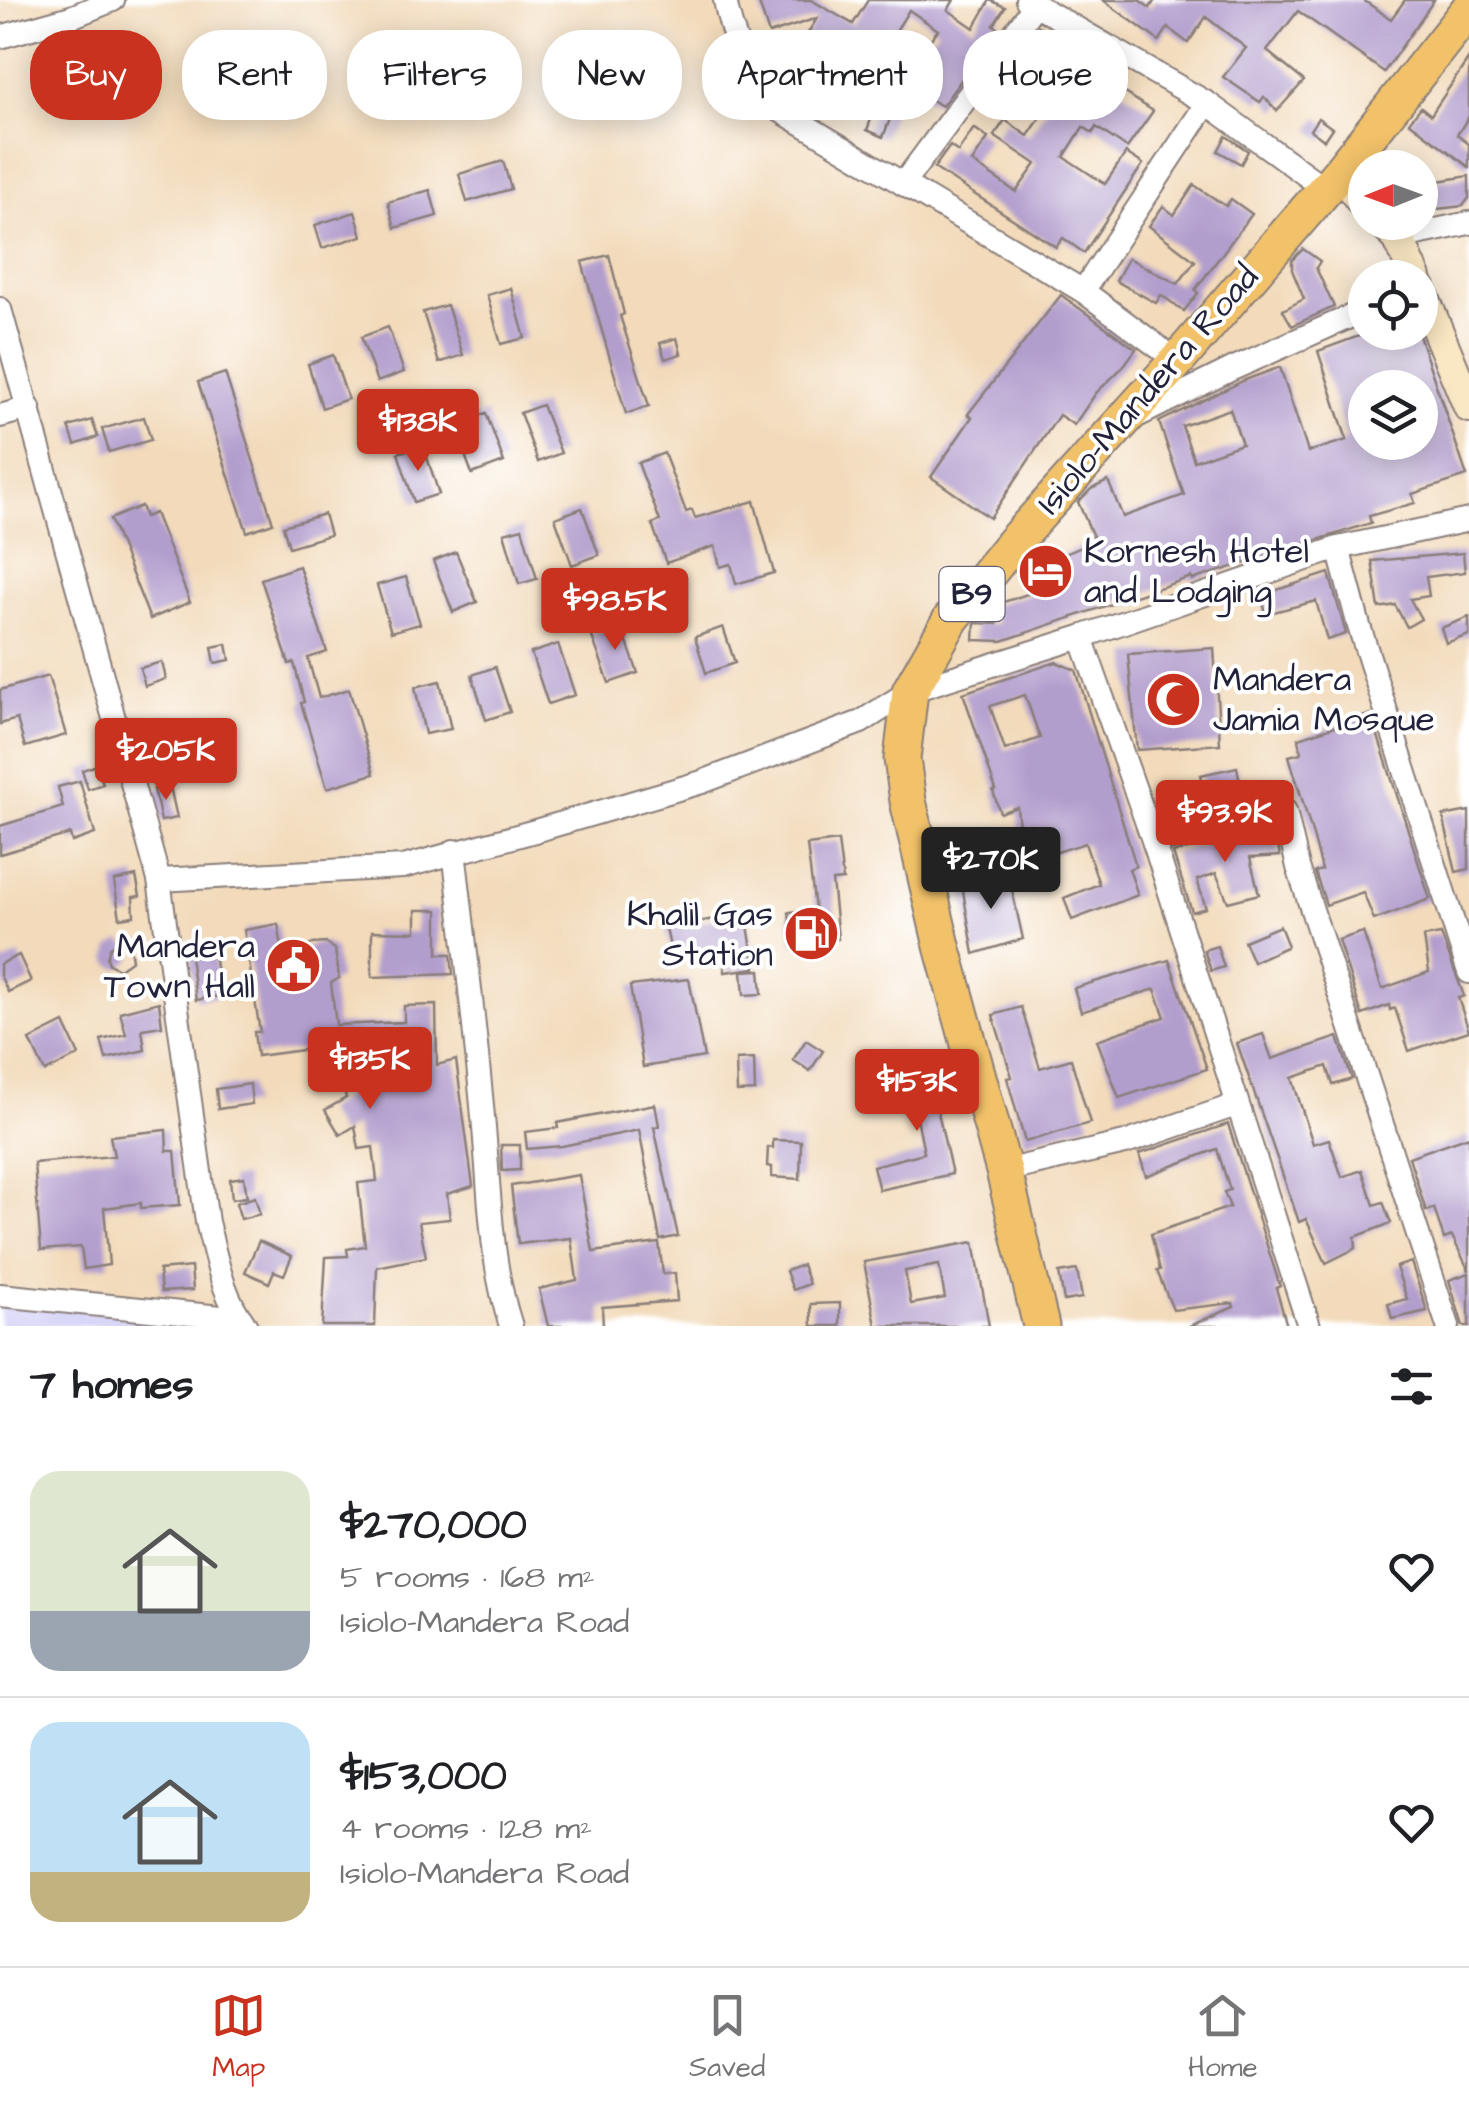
<!DOCTYPE html>
<html lang="en">
<head>
<meta charset="utf-8">
<style>
  :root { --surface:#fff; --page:#f2f2f2; --text:#202124; --muted:#757577; --line:#e0e0e0; --accent:#c8321e }
  body { margin:0; font-family:"Architects Daughter",sans-serif; background:var(--page); color:var(--text); height:100vh; display:flex; flex-direction:column; font-size:38px; white-space:nowrap }
  * { box-sizing:border-box; margin:0 }
  p { font-size:32px; color:var(--muted) }
  .icon { flex:none; width:55px; height:55px; fill:none; stroke:currentColor; stroke-width:2; stroke-linecap:round; stroke-linejoin:round }
  .map { position:relative; height:1326px; overflow:hidden }
  .details { display:flex; flex-direction:column; background:var(--surface); flex:1 }
  .details>* { flex:none }
  .hud { position:absolute; left:30px; top:30px; width:1410px; height:90px; display:flex; gap:20px }
  .needle { width:65px; rotate:269deg }
  .controls { position:absolute; left:1348px; top:150px; display:grid; gap:20px }
  .controls a { display:grid; place-items:center; width:90px; height:90px; border-radius:50%; background:var(--surface); box-shadow:0 5px 25px #0003; font-size:50px }
  .price { position:absolute; translate:-50% -85px; padding:0 22px; border-radius:10px; background:var(--accent); color:#fff; font-size:32px; line-height:65px; filter:drop-shadow(0 2px 5px #0008) }
  .price::after { content:''; position:absolute; left:50%; top:60px; width:30px; height:22px; margin-left:-15px; background:inherit; clip-path:polygon(0 0,100% 0,50% 100%) }
  .price.current { background:#222; color:#fff }
  ul { padding:0; list-style:none }
  li { display:flex; align-items:center; gap:30px; height:250px; padding:0 30px }
  li+li { border-top:2px solid var(--line) }
  li span { display:grid; place-items:center; flex:none; width:280px; height:200px; border-radius:30px; color:#555 }
  li>.icon { margin-inline-start:auto }
  span .icon { width:120px; height:120px; fill:#fffc; stroke-width:1 }
  li b { font-size:42px }
  h2 { display:flex; justify-content:space-between; align-items:center; height:120px; padding:0 30px; font-size:42px }
  .tag { padding:0 35px; border-radius:40px; background:var(--surface); box-shadow:0 5px 25px #0003; font-size:35px; line-height:90px }
  .tag.current { background:var(--accent); color:#fff }
  .tab-bar { display:flex; justify-content:space-around; align-items:center; height:140px; border-top:2px solid var(--line); background:var(--surface); font-size:28px; color:var(--muted) }
  .tab-bar a { display:grid; justify-items:center; gap:5px }
  .tab-bar .current { color:var(--accent) }
  .map>svg:first-child { display:block }
  .built { fill:#d9d7f7 }
  .building { fill:#b29ecd; fill-rule:evenodd }
  .lines { fill:none; stroke-linecap:round; stroke-linejoin:round }
  .minor-casing { stroke:#8a7e7a; stroke-width:26 }
  .secondary-casing { stroke:#8a7e7a; stroke-width:34 }
  .trunk-casing { stroke:#8a7e7a; stroke-width:39 }
  .minor { stroke:#fff; stroke-width:22 }
  .secondary { stroke:#fae7c3; stroke-width:30 }
  .trunk { stroke:#f2c26a; stroke-width:35 }
  .labels { text-anchor:middle; dominant-baseline:central; stroke-width:8; stroke-linejoin:round; paint-order:stroke }
  .shield { fill:#fff; stroke:#646476; stroke-width:2.5 }
  .shield-label { font-size:32px; font-weight:bold; fill:#22223b }
  .street-label { font-size:35px; fill:#22223b; stroke:#fff }
  .poi-label { font-size:35px; fill:#22223b; stroke:#fff; text-anchor:start }
</style>
</head>
<body>
<div class="map">
<svg width="1469" height="1326" viewBox="0 0 1469 1326">
  <rect width="100%" height="100%" fill="#fff"/>
  <filter id="ink" filterUnits="userSpaceOnUse"><feTurbulence type="fractalNoise" baseFrequency=".01" numOctaves="2"/><feDisplacementMap in="SourceGraphic" scale="20" xChannelSelector="R" yChannelSelector="G"/><feConvolveMatrix kernelMatrix="1 2 1 2 8 2 1 2 1" color-interpolation-filters="sRGB"/></filter>
  <filter id="wash" filterUnits="userSpaceOnUse"><feTurbulence type="fractalNoise" baseFrequency=".0048" numOctaves="4" result="noise"/><feDisplacementMap in="SourceGraphic" scale="40" xChannelSelector="R" yChannelSelector="G"/><feGaussianBlur stdDeviation="2.25" result="paint"/><feColorMatrix in="noise" values="0 0 0 0 0 0 0 0 0 0 0 0 0 0 0 0 0 1.4 0 .05"/><feComposite in="paint" operator="in"/></filter>
  <g filter="url(#wash)">
    <rect width="100%" height="100%" fill="#f2daba"/>
    <!-- built -->
    <polygon class="built" points="0,1297 260,1326 0,1326"/>
    <g id="blocks">
      <!-- building -->
      <g class="building">
        <path d="M758,0H811L853,24L868,0H954L948,10L974,28L990,0L1005,7L994,25L999,29L942,106L862,63L859,69L849,62L833,88L790,63L817,18L769,34ZM909,10L938,30L920,53L892,37Z"/>
        <polygon points="1103,0 1139,0 1150,8 1155,0 1363,0 1391,19 1405,0 1434,0 1384,72 1298,11 1267,51 1304,81 1277,111 1264,97 1260,102 1223,77 1246,48 1206,17 1188,43 1168,28 1159,41"/>
        <polygon points="1038,26 1105,70 1101,77 1153,111 1127,148 1096,127 1093,133 1083,127 1064,157 1105,184 1126,153 1143,164 1084,253 1063,238 1056,247 934,168 950,146 958,152 974,128 988,138 972,162 1016,192 1036,164 994,136 1005,120 1028,136 1049,105 1003,74"/>
        <polygon points="1469,58 1469,116 1457,135 1469,144 1469,167 1409,122 1421,107 1431,115"/>
        <polygon points="879,98 894,109 883,137 867,130"/>
        <polygon points="1318,118 1332,128 1324,140 1310,130"/>
        <polygon points="1226,136 1248,151 1241,164 1218,151"/>
        <polygon points="503,161 511,189 467,202 459,174"/>
        <polygon points="1469,176 1469,198 1463,206 1429,210 1420,205 1420,184"/>
        <polygon points="1194,185 1226,206 1231,199 1252,214 1195,290 1198,293 1184,311 1161,295 1156,303 1116,281 1128,258 1178,284 1195,261 1149,226 1163,206 1174,215"/>
        <polygon points="430,190 437,216 395,228 388,202"/>
        <polygon points="355,212 362,236 322,248 315,225"/>
        <polygon points="1303,249 1320,261 1316,268 1334,307 1292,326 1283,310 1304,299 1292,270 1292,260"/>
        <polygon points="609,255 624,314 620,316 649,406 626,414 582,262"/>
        <polygon points="511,288 525,338 501,344 487,295"/>
        <polygon points="1061,295 1136,349 1122,368 1096,393 1074,425 1059,415 990,518 931,477 972,417 968,414"/>
        <polygon points="447,305 463,355 439,363 423,312"/>
        <polygon points="388,327 404,372 377,382 361,337"/>
        <path d="M1370,332H1418L1467,476L1412,494L1415,503L1369,516L1371,523L1192,580L1191,577L1002,641L974,640L975,623L997,624L991,606L1040,590L1032,568L1095,541L1078,502L1091,489L1108,481L1123,517L1184,495L1159,422L1245,380L1280,367L1308,452L1347,440L1318,351ZM1365,388H1420V442H1365ZM1230,409L1242,444L1194,461L1182,426Z"/>
        <polygon points="677,338 681,354 665,359 660,343"/>
        <polygon points="333,355 348,399 322,408 308,364"/>
        <polygon points="225,373 273,523 247,532 198,382"/>
        <polygon points="542,405 561,453 538,462 520,413"/>
        <polygon points="486,413 504,462 472,474 454,425"/>
        <polygon points="144,417 151,440 109,452 102,429"/>
        <polygon points="92,420 98,437 75,445 69,427"/>
        <polygon points="423,445 439,494 414,502 398,453"/>
        <polygon points="664,453 686,512 692,510 695,518 754,501 774,573 736,584 731,564 720,567 715,546 666,563 652,524 660,521 638,463"/>
        <polygon points="141,506 145,517 155,513 190,602 150,619 110,519"/>
        <polygon points="582,508 599,555 572,565 555,518"/>
        <polygon points="324,514 330,535 289,547 283,526"/>
        <polygon points="522,528 537,579 519,584 504,533"/>
        <polygon points="456,552 477,602 453,612 433,561"/>
        <polygon points="1463,553 1465,572 1426,577 1429,596 1410,599 1421,619 1407,627 1395,605 1379,608 1372,561"/>
        <polygon points="299,566 327,652 308,658 319,698 349,689 374,774 327,788 301,703 304,702 294,663 289,664 261,579"/>
        <polygon points="1329,573 1346,634 1327,640 1316,601 1266,614 1261,595"/>
        <polygon points="406,577 420,624 391,632 377,585"/>
        <polygon points="1469,617 1469,635 1446,643 1441,628"/>
        <polygon points="620,623 638,673 609,683 591,634"/>
        <polygon points="723,627 735,663 706,673 695,637"/>
        <polygon points="227,644 230,660 215,663 212,647"/>
        <polygon points="558,644 575,695 548,704 531,653"/>
        <polygon points="1214,648 1220,744 1137,750 1128,654"/>
        <polygon points="162,662 166,679 145,686 140,668"/>
        <path d="M1056,662L1076,670L1136,866L1129,869L1138,895L1072,920L1064,898L1099,884L1085,843L1048,855L1045,844L1021,846L1017,807L1000,813L993,791L996,790L963,693ZM1025,695L1040,738L1005,750L990,706Z"/>
        <polygon points="495,667 510,712 486,720 472,675"/>
        <polygon points="48,676 66,735 25,747 17,719 0,724 0,690"/>
        <polygon points="440,681 451,729 425,734 415,687"/>
        <polygon points="1371,714 1430,899 1374,920 1363,892 1326,905 1315,872 1322,870 1314,839 1289,756 1301,753 1299,738"/>
        <polygon points="97,765 103,784 88,789 82,770"/>
        <polygon points="1237,767 1240,782 1246,781 1249,797 1244,799 1245,802 1201,814 1195,793 1205,791 1201,775"/>
        <polygon points="80,781 95,834 72,842 70,834 0,854 0,826 63,807 58,787"/>
        <polygon points="170,786 177,818 161,821 154,789"/>
        <polygon points="1469,811 1469,869 1456,872 1443,816"/>
        <polygon points="1274,830 1280,856 1250,858 1259,894 1228,902 1216,873 1197,880 1206,908 1192,912 1173,853 1253,831"/>
        <polygon points="838,841 843,880 832,881 838,939 792,944 789,912 815,909 807,845"/>
        <polygon points="1008,872 1023,939 974,954 961,880"/>
        <polygon points="136,876 140,896 133,897 134,916 120,918 114,881"/>
        <polygon points="416,910 438,910 438,954 451,954 453,974 372,977 372,931 416,932"/>
        <polygon points="746,913 755,968 725,972 722,949 672,957 666,928"/>
        <polygon points="278,924 283,953 303,950 312,944 326,943 335,949 339,978 331,983 336,1025 404,1022 404,1006 436,1005 437,1065 456,1060 473,1186 447,1194 450,1219 419,1222 426,1257 377,1267 375,1326 322,1326 326,1257 348,1256 347,1249 365,1246 358,1183 377,1181 373,1147 359,1149 355,1126 340,1135 325,1110 346,1098 343,1084 350,1083 348,1044 257,1056 254,1032 260,1032 244,930"/>
        <polygon points="1280,926 1288,946 1253,962 1244,941"/>
        <polygon points="1363,932 1382,989 1429,972 1424,937 1441,934 1464,996 1458,998 1469,1031 1409,1051 1395,1008 1390,1010 1389,1005 1362,1015 1338,940"/>
        <polygon points="121,940 130,948 132,960 119,969 109,964 107,958 110,947"/>
        <polygon points="1217,946 1224,967 1211,971 1204,950"/>
        <polygon points="214,953 220,996 196,1000 190,956"/>
        <polygon points="19,955 31,981 8,992 0,975 0,964"/>
        <polygon points="1169,960 1207,1069 1119,1098 1097,1040 1165,1017 1155,989 1081,1012 1074,988"/>
        <polygon points="760,970 762,994 744,995 742,971"/>
        <polygon points="689,979 704,1057 643,1067 630,986"/>
        <polygon points="159,1002 162,1026 142,1029 145,1050 106,1059 101,1040 126,1034 120,1012"/>
        <polygon points="1021,1007 1040,1068 1071,1059 1090,1123 1025,1142 1007,1078 1012,1077 993,1015"/>
        <polygon points="64,1023 79,1055 45,1072 30,1040"/>
        <polygon points="1263,1034 1272,1059 1338,1037 1352,1079 1333,1085 1327,1066 1292,1078 1313,1144 1329,1139 1342,1177 1362,1170 1374,1205 1383,1202 1391,1223 1355,1237 1356,1248 1326,1263 1306,1219 1299,1222 1237,1043"/>
        <polygon points="806,1040 823,1051 810,1071 793,1060"/>
        <polygon points="754,1059 755,1091 737,1092 736,1060"/>
        <polygon points="928,1068 952,1174 879,1190 873,1166 924,1153 915,1106 895,1111 888,1080"/>
        <polygon points="250,1084 252,1104 218,1109 216,1089"/>
        <polygon points="655,1104 659,1126 654,1127 678,1236 660,1240 639,1130 562,1146 527,1149 525,1132 558,1128 557,1123"/>
        <polygon points="1228,1124 1280,1286 1276,1288 1287,1326 1189,1326 1234,1307 1233,1303 1173,1310 1157,1271 1160,1270 1151,1234 1230,1207 1224,1192 1230,1190 1217,1149 1146,1176 1139,1154"/>
        <polygon points="166,1130 167,1151 175,1151 180,1205 141,1208 141,1203 104,1208 109,1265 84,1269 81,1247 41,1250 34,1163 114,1156 110,1136"/>
        <polygon points="1469,1136 1469,1271 1452,1236 1444,1239 1434,1208 1426,1211 1409,1157"/>
        <polygon points="773,1140 801,1141 800,1179 772,1177 772,1167 767,1166 768,1147 773,1148"/>
        <polygon points="501,1145 520,1145 520,1170 502,1171"/>
        <polygon points="579,1175 593,1252 659,1243 663,1274 675,1273 677,1301 602,1307 603,1326 548,1326 539,1289 577,1280 571,1238 518,1244 511,1186"/>
        <polygon points="244,1177 247,1197 232,1199 230,1179"/>
        <polygon points="255,1197 260,1214 241,1219 236,1203"/>
        <polygon points="259,1241 292,1256 284,1275 274,1271 269,1283 245,1272"/>
        <path d="M974,1242L989,1326H876L864,1262ZM939,1265L945,1298L911,1304L905,1271Z"/>
        <polygon points="1411,1262 1427,1311 1392,1319 1388,1304 1407,1299 1396,1267"/>
        <polygon points="802,1265 809,1284 793,1290 786,1271"/>
        <polygon points="191,1267 193,1290 161,1292 159,1270"/>
        <polygon points="1077,1270 1082,1298 1064,1301 1059,1273"/>
        <polygon points="1469,1273 1469,1326 1463,1326 1449,1280"/>
        <polygon points="840,1303 840,1326 812,1326 811,1304"/>
      </g>
    </g>
  </g>
  <g filter="url(#ink)">
    <use href="#blocks" fill-opacity="0" stroke="#8a7e7a" stroke-width="2.5"/>
    <g class="lines">
      <defs>
        <g id="minor">
          <path d="M725,0C732,40 748,71 771,105L1083,291L1177,361"/>
          <polyline points="1027,0 1207,103 1324,188"/>
          <polyline points="0,37 71,17 113,0"/>
          <polyline points="903,184 1035,5"/>
          <polyline points="1398,238 1469,223"/>
          <polyline points="1083,291 1207,103"/>
          <path d="M0,309L159,880L207,1222C216,1257 223,1298 246,1326"/>
          <polyline points="0,416 29,408"/>
          <polyline points="1137,416 1232,369 1365,310"/>
          <polyline points="1338,548 1359,626 1469,972"/>
          <polyline points="1081,637 1154,843 1309,1326"/>
          <polyline points="1154,843 1269,811 1285,811 1298,867 1448,1326"/>
          <path d="M454,851C465,943 476,1036 484,1128C490,1194 490,1263 511,1326"/>
          <polyline points="159,880 403,867 535,831 702,782 861,722 910,691 1081,637 1338,548 1469,520"/>
          <polyline points="1004,1171 1125,1143 1236,1105"/>
          <polyline points="0,1295 241,1319"/>
        </g>
        <g id="secondary">
          <polyline points="1340,172 1365,206"/>
          <polyline points="1381,222 1398,238 1416,278"/>
          <polyline points="1420,288 1469,407"/>
        </g>
        <polyline id="trunk" points="1041,1326 1004,1171 942,946 908,801 902,759 910,691 951,619 1013,543 1177,361 1340,172 1469,9"/>
      </defs>
      <!-- minor casing -->
      <use href="#minor" class="minor-casing"/>
      <!-- secondary casing -->
      <use href="#secondary" class="secondary-casing"/>
      <!-- trunk casing -->
      <use href="#trunk" class="trunk-casing"/>
      <!-- minor -->
      <use href="#minor" class="minor"/>
      <!-- secondary -->
      <use href="#secondary" class="secondary"/>
      <!-- trunk -->
      <use href="#trunk" class="trunk"/>
    </g>
  </g>
  <!-- icons -->
  <defs>
    <symbol id="hotel-disc" viewBox="-11 -11 22 22"><circle r="9.5" fill="#c8321e" stroke="#fff"/><path d="M-6-4.5h1.5V1H6V5H4.5V3h-9V5H-6ZM-4 0a1.8 1.8 0 1 1 3.6 0ZM.5 0V-2.5h3Q6-2.5 6 0Z" fill="#fff"/></symbol>
    <symbol id="mosque-disc" viewBox="-11 -11 22 22"><circle r="9.5" fill="#c8321e" stroke="#fff"/><path d="M3.5-4.9A6 6 0 1 0 3.5 4.9A5 5 0 1 1 3.5-4.9Z" fill="#fff"/></symbol>
    <symbol id="fuel-disc" viewBox="-11 -11 22 22"><circle r="9.5" fill="#c8321e" stroke="#fff"/><path d="M-5.5-6h7V0h2V4h1.3V-2.5L3-4.5l.8-.8L6-3V5H2.5V1h-1V6h-7ZM-4.2-4.7v3.2H.2V-4.7Z" fill="#fff"/></symbol>
    <symbol id="civic-disc" viewBox="-11 -11 22 22"><circle r="9.5" fill="#c8321e" stroke="#fff"/><path d="M-.6-6.5H3V-4.5H.6V-3L4-1V1h2V6H-6V1h2V-1L-.6-3ZM-1.2 2.5V6h2.4V2.5Z" fill="#fff"/></symbol>
  </defs>
  <g fill-rule="evenodd">
    <use href="#hotel-disc" x="1014" y="540" width="63" height="63"/>
    <use href="#mosque-disc" x="1142" y="668" width="63" height="63"/>
    <use href="#fuel-disc" x="780" y="902" width="63" height="63"/>
    <use href="#civic-disc" x="262" y="934" width="63" height="63"/>
  </g>
  <g class="labels">
    <!-- shield labels -->
    <rect class="shield" x="939.5" y="567" width="65" height="54" rx="8"/>
    <g class="shield-label">
      <text x="972" y="594">B9</text>
    </g>
    <!-- street labels -->
    <g class="street-label">
      <text transform="translate(1148 390) rotate(-49)">Isiolo-Mandera Road</text>
    </g>
    <!-- poi labels -->
    <g class="poi-label">
      <text x="1084" y="551">Kornesh Hotel<tspan x="1084" dy="40">and Lodging</tspan></text>
      <text x="1213" y="679">Mandera<tspan x="1213" dy="40">Jamia Mosque</tspan></text>
      <text x="773" y="914" text-anchor="end">Khalil Gas<tspan x="773" dy="40">Station</tspan></text>
      <text x="255" y="946" text-anchor="end">Mandera<tspan x="255" dy="40">Town Hall</tspan></text>
    </g>
  </g>
</svg>
<div class="controls">
<a><svg class="needle" viewBox="-14 -14 28 28"><path d="M0-13l5 13h-10z" fill="#e53935"/><path d="M0 13l5-13h-10z" fill="#757577"/></svg></a>
<a><svg class="icon" aria-label="locate" viewBox="0 0 24 24"><circle cx="12" cy="12" r="6"/><path d="M12 2v4M12 18v4M2 12h4M18 12h4"/></svg></a>
<a><svg class="icon" aria-label="layers" viewBox="0 0 24 24"><path d="M12 4l9 5-9 5-9-5zM3 14l9 5 9-5"/></svg></a>
</div>
<b class="price" style="left:418px;top:474px">$138K</b>
<b class="price" style="left:615px;top:653px">$98.5K</b>
<b class="price" style="left:166px;top:803px">$205K</b>
<b class="price" style="left:1225px;top:865px">$93.9K</b>
<b class="price current" style="left:991px;top:912px">$270K</b>
<b class="price" style="left:370px;top:1112px">$135K</b>
<b class="price" style="left:917px;top:1134px">$153K</b>
<div class="hud">
<a class="tag current">Buy</a>
<a class="tag">Rent</a>
<a class="tag">Filters</a>
<a class="tag">New</a>
<a class="tag">Apartment</a>
<a class="tag">House</a>
</div>
</div>
<section class="details">
<h2>7 homes<svg class="icon" aria-label="filters" viewBox="0 0 24 24"><path d="M4 7h16M4 17h16"/><circle cx="9" cy="7" r="2"/><circle cx="15" cy="17" r="2"/></svg></h2>
<ul>
<li><span style="background:linear-gradient(#dfe7d0 70%,#9aa5b1 0)"><svg class="icon" aria-label="home" viewBox="0 0 24 24"><path d="M3 11l9-7 9 7M6 9v11h12V9"/></svg></span><div><b>$270,000</b><p>5 rooms · 168 m²</p><p>Isiolo-Mandera Road</p></div><svg class="icon" aria-label="heart" viewBox="0 0 24 24"><path d="M12 20l-8-8c-3-5 5-10 8-4 3-6 11-1 8 4z"/></svg></li>
<li><span style="background:linear-gradient(#bfe0f5 75%,#c2b280 0)"><svg class="icon" aria-label="home" viewBox="0 0 24 24"><path d="M3 11l9-7 9 7M6 9v11h12V9"/></svg></span><div><b>$153,000</b><p>4 rooms · 128 m²</p><p>Isiolo-Mandera Road</p></div><svg class="icon" aria-label="heart" viewBox="0 0 24 24"><path d="M12 20l-8-8c-3-5 5-10 8-4 3-6 11-1 8 4z"/></svg></li>
</ul>
</section>
<nav class="tab-bar">
<a class="current"><svg class="icon" aria-label="map" viewBox="0 0 24 24"><path d="M3 6l6-2 6 2 6-2v14l-6 2-6-2-6 2zM9 4v14M15 6v14"/></svg>Map</a>
<a><svg class="icon" aria-label="saved" viewBox="0 0 24 24"><path d="M7 4h10v16l-5-4-5 4z"/></svg>Saved</a>
<a><svg class="icon" aria-label="home" viewBox="0 0 24 24"><path d="M3 11l9-7 9 7M6 9v11h12V9"/></svg>Home</a>
</nav>
</body>
</html>
